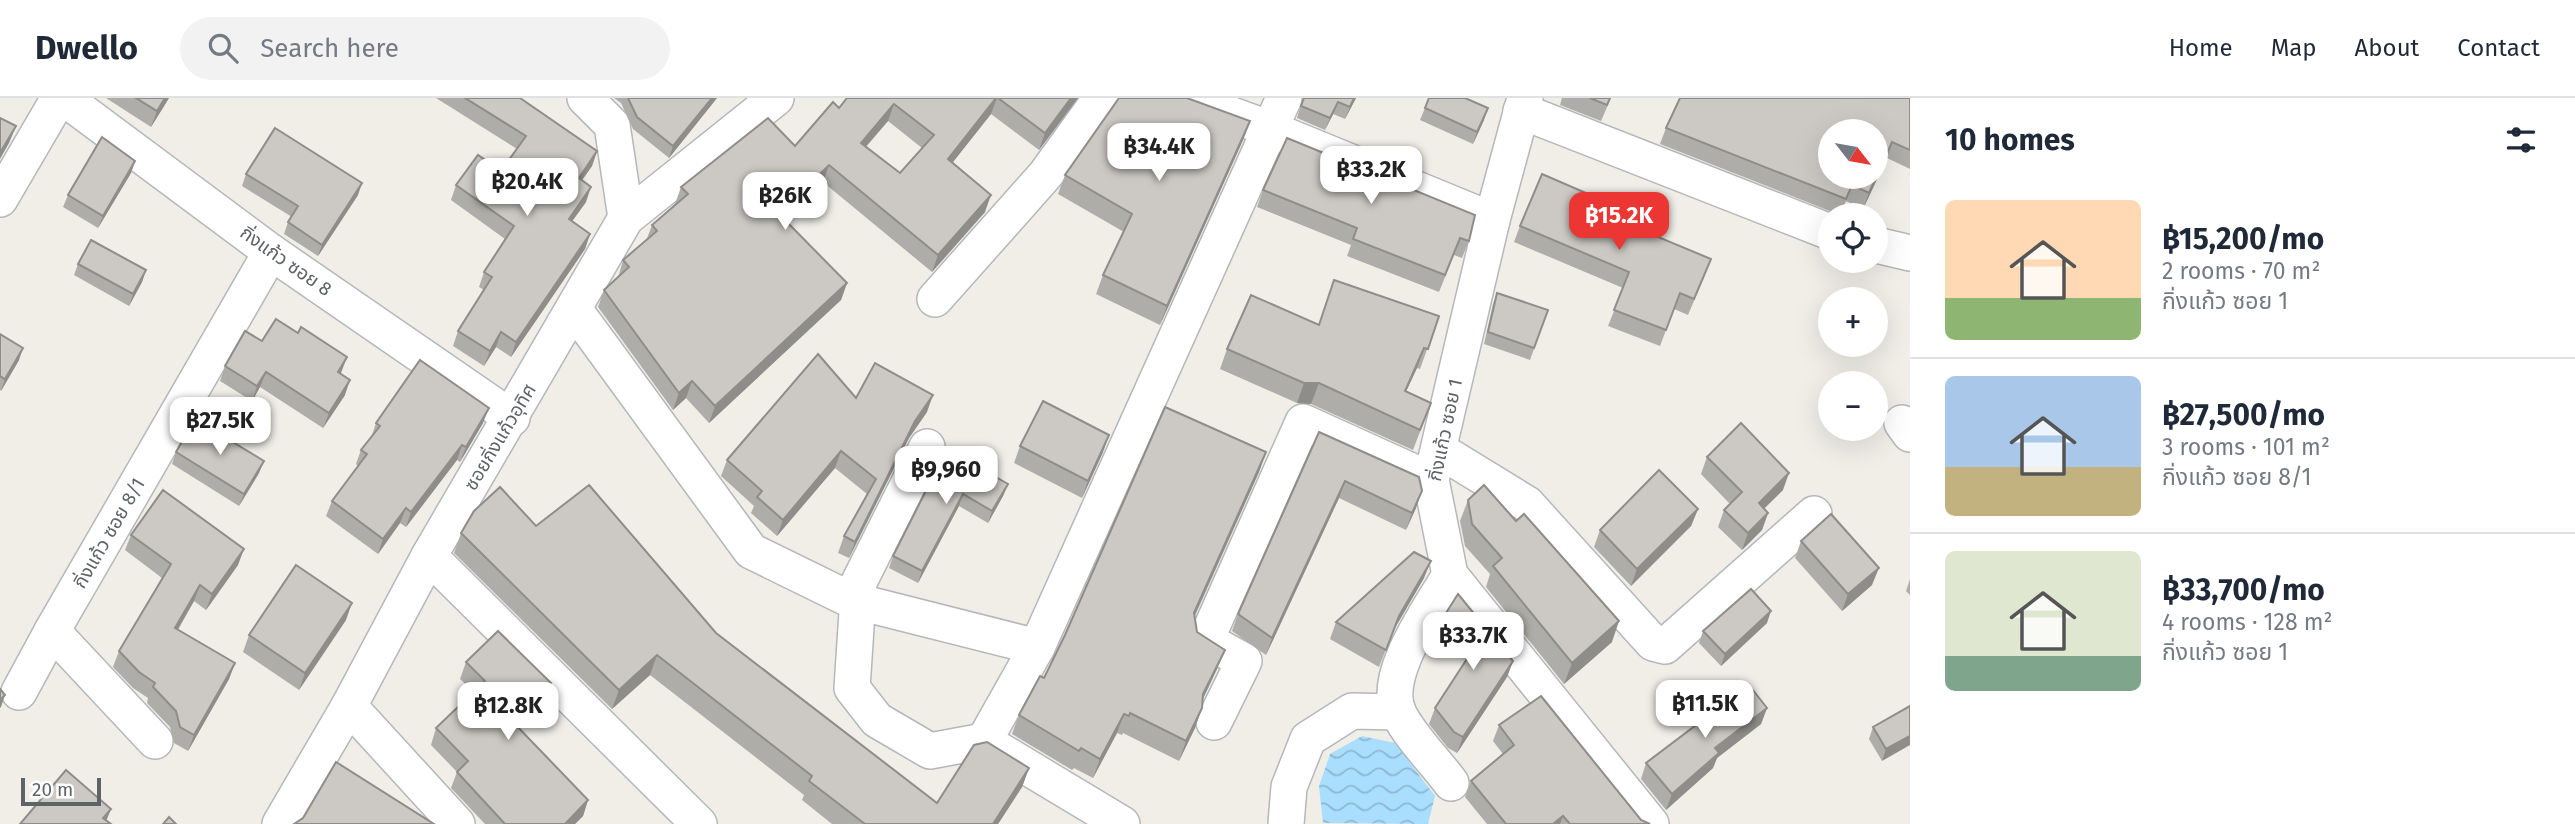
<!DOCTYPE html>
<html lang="en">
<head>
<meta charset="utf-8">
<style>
  :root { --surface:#fff; --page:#f2f2f3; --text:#1f2937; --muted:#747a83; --line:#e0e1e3; --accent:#eb3633 }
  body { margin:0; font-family:"Fira Sans","Noto Sans Thai",sans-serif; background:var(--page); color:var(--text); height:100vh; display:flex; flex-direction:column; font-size:26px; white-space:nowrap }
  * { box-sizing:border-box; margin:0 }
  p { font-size:23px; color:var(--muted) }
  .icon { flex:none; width:38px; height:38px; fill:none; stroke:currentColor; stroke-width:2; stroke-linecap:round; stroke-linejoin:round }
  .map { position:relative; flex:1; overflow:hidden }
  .side { display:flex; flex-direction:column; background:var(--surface); width:665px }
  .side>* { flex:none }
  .needle { width:46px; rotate:121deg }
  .fabs { position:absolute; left:1818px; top:21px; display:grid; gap:14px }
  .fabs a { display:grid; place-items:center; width:70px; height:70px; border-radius:50%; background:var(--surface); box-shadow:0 7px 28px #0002; font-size:35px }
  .scale { position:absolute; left:21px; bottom:18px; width:80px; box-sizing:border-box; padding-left:7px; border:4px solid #5e6367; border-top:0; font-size:19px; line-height:24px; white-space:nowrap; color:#5e6367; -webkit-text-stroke:5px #fff; paint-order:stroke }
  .price { position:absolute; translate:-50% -60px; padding:0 16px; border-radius:14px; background:#fff; color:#222; font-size:23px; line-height:46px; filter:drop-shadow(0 2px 4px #0008) }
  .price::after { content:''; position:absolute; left:50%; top:42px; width:21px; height:16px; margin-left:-10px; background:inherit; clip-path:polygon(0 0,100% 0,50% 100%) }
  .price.on { background:var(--accent); color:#fff }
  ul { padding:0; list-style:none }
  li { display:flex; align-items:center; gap:21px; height:175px; padding:0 35px }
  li+li { border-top:2px solid var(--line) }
  li span { display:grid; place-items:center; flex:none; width:196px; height:140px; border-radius:10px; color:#555 }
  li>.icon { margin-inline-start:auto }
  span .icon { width:84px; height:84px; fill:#fffc; stroke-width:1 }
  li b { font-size:30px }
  h2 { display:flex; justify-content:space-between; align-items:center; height:84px; padding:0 35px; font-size:30px }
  header { display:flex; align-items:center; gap:42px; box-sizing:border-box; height:98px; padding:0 35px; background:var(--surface); border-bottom:2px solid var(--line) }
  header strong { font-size:33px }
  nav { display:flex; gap:38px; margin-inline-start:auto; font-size:24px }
  .search { width:490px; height:63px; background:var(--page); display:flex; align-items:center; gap:18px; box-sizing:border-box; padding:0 24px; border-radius:38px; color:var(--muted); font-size:26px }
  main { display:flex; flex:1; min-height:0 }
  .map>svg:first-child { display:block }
  .water { fill:url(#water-waves) }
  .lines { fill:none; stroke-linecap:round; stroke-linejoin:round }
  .minor-casing { stroke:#b4b8bb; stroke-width:38 }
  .minor { stroke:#fff; stroke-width:35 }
  .wall { fill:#afada9; fill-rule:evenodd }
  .shaded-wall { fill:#8f8d89 }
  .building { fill:#ccc9c4; stroke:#8f8d89; stroke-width:2; fill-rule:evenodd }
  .labels { text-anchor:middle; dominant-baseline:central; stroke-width:5; stroke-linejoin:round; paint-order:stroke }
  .street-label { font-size:19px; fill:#5e6367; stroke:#fff }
</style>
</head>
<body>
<header>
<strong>Dwello</strong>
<div class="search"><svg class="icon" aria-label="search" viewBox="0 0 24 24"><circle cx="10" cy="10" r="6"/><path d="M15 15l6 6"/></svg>Search here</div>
<nav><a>Home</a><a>Map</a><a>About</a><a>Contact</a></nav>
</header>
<main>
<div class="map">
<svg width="1910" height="726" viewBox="0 0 1910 726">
  <defs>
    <pattern id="water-waves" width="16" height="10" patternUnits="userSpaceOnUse" patternTransform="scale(1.75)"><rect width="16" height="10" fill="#a9deff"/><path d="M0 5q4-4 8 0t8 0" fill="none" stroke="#8db8d2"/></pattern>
  </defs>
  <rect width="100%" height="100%" fill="#f0eee7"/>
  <!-- water -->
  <polygon class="water" points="1362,638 1395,645 1435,698 1428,726 1323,725 1319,688 1330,656"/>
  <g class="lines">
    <defs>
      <g id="minor">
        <polyline points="64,0 271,154 512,320"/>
        <polyline points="585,0 612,27 626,120"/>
        <polyline points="1186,0 1270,31 1492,122"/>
        <polyline points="1525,0 1492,122 1431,382 1450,477 1651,726"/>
        <polyline points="1521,13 1830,134"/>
        <polyline points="0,101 59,0"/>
        <polyline points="1876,147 1910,155"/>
        <polyline points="935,201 1046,76 1101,0"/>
        <polyline points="574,211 751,453 851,502 1037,549"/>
        <polyline points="1902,325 1910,336"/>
        <polyline points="927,349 859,484 852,590 877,622 930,653 984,643 1122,726"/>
        <polyline points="1439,352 1527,406 1653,545 1665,548 1814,416"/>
        <polyline points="429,458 699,726"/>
        <path d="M1450,477C1431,510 1380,578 1399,616C1411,640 1435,663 1451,685"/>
        <polyline points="52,533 271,154"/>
        <polyline points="19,594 52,533 155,643"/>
        <polyline points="349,608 457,726"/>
        <polyline points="1214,624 1244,563 1206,542 1303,324 1431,382"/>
        <polyline points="984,643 1037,549 1284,0"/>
        <polyline points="280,726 349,608 429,458 626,120 776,0"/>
        <polyline points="1286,726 1289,689 1308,641 1352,613 1398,614"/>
      </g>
    </defs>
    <!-- minor casing -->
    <use href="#minor" class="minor-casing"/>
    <!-- minor -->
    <use href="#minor" class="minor"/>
  </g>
  <!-- wall -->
  <g class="wall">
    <polygon points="106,0 169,0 151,29"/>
    <polygon points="436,0 520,0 597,53 592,68 582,82 586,104 572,123 590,136 585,151 511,259 496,249 484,268 453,248 458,233 484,192 479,189 484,174 505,141 451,102 456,87 501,73 517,51"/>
    <polygon points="614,0 717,0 669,60 633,31 621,5"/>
    <path d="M847,0H1078L1039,52L991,16L952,65L985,114L932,174L823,84L785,121L847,185L841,202L709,325L686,300L673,312L598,209L604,192L618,180L623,162L646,143L652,127L675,106L681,89L795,48L839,10ZM888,23L922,50L900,75L866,49Z"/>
    <polygon points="1303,0 1356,0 1345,21 1333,16 1325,32 1297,20"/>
    <polygon points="1562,0 1611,0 1601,23 1560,7"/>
    <polygon points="1910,0 1910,71 1887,60 1863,111 1846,103 1840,117 1660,46 1666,30"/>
    <polygon points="1425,10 1484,22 1473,46 1420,22"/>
    <polygon points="1250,23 1243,42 1160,227 1096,196 1103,177 1124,134 1058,96 1065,77"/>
    <polygon points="1287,40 1469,143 1462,160 1454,157 1439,194 1347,158 1351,147 1257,109 1263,92"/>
    <polygon points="135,63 131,75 98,130 63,109 68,97"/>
    <polygon points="246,76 358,97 318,158 284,136 288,124 292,119 242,88"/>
    <polygon points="1582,107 1705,177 1688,217 1674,211 1660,248 1608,228 1623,190 1514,144 1520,128"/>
    <polygon points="78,166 146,172 142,184 129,208 74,177"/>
    <polygon points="1497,195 1548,212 1530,262 1484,246 1493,206"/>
    <polygon points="1439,218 1420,271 1417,270 1406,293 1431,305 1413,352 1311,306 1297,305 1220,271 1227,251 1318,227"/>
    <polygon points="0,236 19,262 1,293 0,292"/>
    <polygon points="262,243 341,276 345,297 323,330 260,289 252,303 220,283 225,268"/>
    <polygon points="856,300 927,314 909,340 849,460 838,455 844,438 867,396 835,370 777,438 751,415 754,408 721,378 727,362"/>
    <polygon points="376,325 483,325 460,364 457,362 406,429 400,425 378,456 326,418 332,403 358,368 356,366 361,352 371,340"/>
    <polygon points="1319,334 1416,410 1406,432 1339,400 1266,557 1232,533 1238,516"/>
    <polygon points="1020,348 1103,354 1082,400 1014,365"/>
    <polygon points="947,351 1008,386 1003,398 988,425 959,408 918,485 889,470 893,458"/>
    <polygon points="176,354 259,375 239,408 172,366"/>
    <polygon points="1266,354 1259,374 1195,518 1197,534 1217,571 1203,601 1202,610 1195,630 1179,663 1123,635 1122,637 1117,635 1093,680 1074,670 1072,672 1012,636 1019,617 1044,580"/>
    <polygon points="1707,359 1783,392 1764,411 1768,415 1762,432 1742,452 1718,429 1724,412 1730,406 1701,376"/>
    <polygon points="1468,402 1516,423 1612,544 1564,586 1486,489 1490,476 1465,448 1460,423"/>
    <polygon points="1698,411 1691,428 1631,488 1594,449 1600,432"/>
    <polygon points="536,428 716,535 937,705 1029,670 1022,689 998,726 832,726 802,702 804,697 650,577 612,611 454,455 461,435"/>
    <polygon points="131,437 238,467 206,512 194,503 178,532 235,565 229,581 188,653 174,645 170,629 147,605 148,600 133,590 113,569 119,553 162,480 125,452"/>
    <polygon points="1801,443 1872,487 1842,513 1795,460"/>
    <polygon points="1424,480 1392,535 1379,569 1330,541 1336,524"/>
    <polygon points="1910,481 1910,497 1906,493"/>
    <polygon points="1446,515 1513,563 1507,579 1457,655 1448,650 1429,626 1435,610 1469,557 1441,531"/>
    <polygon points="346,522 299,592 243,554 249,537"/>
    <polygon points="1767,525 1721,568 1699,545 1703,533"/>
    <polygon points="466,564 551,585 545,601 518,629 588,702 583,718 575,726 485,726 451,690 457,674 431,647 436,630 474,594 460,581"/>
    <polygon points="1910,608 1882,663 1869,641 1873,629"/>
    <polygon points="1767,610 1761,626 1717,660 1713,670 1666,712 1641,681 1646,665"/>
    <polygon points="1499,627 1641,722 1650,726 1487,726 1465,699 1471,683 1503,656 1493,643"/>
  </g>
  <!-- shaded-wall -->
  <g class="shaded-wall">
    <polygon points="165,0 169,0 151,29 157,13"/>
    <polygon points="712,0 717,0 669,60 673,48"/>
    <polygon points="997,0 991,16 942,78 948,61"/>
    <polygon points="1071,0 1078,0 1039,52 1045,35"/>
    <polygon points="1354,0 1356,0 1345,21 1350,9"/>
    <polygon points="1338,4 1333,16 1325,32 1330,20"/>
    <polygon points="894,6 888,23 854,62 861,45"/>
    <polygon points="1488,10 1484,22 1473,46 1477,34"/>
    <polygon points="1250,23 1243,42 1160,227 1167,208"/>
    <polygon points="16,28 9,45 0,61 0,55"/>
    <polygon points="1892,44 1887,60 1863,111 1869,95"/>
    <polygon points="597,53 592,68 573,95 579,80"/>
    <polygon points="135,63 131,75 98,130 103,118"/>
    <polygon points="829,67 823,84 773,133 779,116"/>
    <polygon points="362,85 358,97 318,158 322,147"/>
    <polygon points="591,89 586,104 563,136 569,121"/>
    <polygon points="991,97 985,114 932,174 938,157"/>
    <polygon points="590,136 585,151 511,259 516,244"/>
    <polygon points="146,172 142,184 129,208 133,196"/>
    <polygon points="847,185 841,202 709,325 715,308"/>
    <polygon points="501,234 496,249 484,268 490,253"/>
    <polygon points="23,250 19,262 1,293 5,281"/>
    <polygon points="1424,250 1417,270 1397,313 1405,293"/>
    <polygon points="347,259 341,275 332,289 338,274"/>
    <polygon points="266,274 260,289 252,303 257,288"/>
    <polygon points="350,282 345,297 323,330 329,315"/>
    <polygon points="692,283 686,300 673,312 679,295"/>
    <polygon points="1304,285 1319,285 1311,306 1297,305"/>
    <polygon points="933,297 927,314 909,340 849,460 855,444 915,323"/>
    <polygon points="489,310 483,325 460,364 466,349"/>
    <polygon points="1109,337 1103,354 1082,400 1088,383"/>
    <polygon points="462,347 457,362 406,429 411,414"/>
    <polygon points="841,353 835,370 777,438 783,422"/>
    <polygon points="1266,354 1259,374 1187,534 1194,515"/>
    <polygon points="264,363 259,375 239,408 244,396"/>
    <polygon points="1789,375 1783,392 1752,422 1759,405"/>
    <polygon points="1345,383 1339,400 1266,557 1272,540"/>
    <polygon points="1008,386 1003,398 988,425 992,413"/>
    <polygon points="1422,393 1416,410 1406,432 1412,415"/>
    <polygon points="963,396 959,408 918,485 922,473"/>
    <polygon points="406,410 400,425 378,456 383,441"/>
    <polygon points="1698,411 1691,428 1631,488 1637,471"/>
    <polygon points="1768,415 1762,432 1742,452 1748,435"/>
    <polygon points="244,451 238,467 206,512 212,496"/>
    <polygon points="1431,463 1424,480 1392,535 1379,569 1399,518"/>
    <polygon points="1879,470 1872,487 1842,513 1848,496"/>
    <polygon points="200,487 194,503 169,546 175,530"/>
    <polygon points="352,505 346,522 299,592 305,575"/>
    <polygon points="1771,513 1767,525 1721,568 1725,556"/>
    <polygon points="1619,523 1612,544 1564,586 1572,565"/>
    <polygon points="1225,552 1217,571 1196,615 1203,596"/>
    <polygon points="657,557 650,577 612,611 619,592"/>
    <polygon points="1513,563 1507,579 1457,655 1463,639"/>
    <polygon points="235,565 229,581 188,653 194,637"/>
    <polygon points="551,585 545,601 507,640 512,623"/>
    <polygon points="5,597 1,609 0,610 0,602"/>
    <polygon points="1202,610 1195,630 1179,663 1186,643"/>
    <polygon points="1767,610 1761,626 1717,660 1713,670 1666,712 1672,696 1715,650"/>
    <polygon points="1124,616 1117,635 1093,680 1100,661"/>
    <polygon points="1910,638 1910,647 1882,663 1886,651"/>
    <polygon points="1029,670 1022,689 998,726 993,726"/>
    <polygon points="588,702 583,718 575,726 565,726"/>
    <polygon points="111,711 105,726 103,720"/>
    <polygon points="1563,718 1560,726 1553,726"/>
  </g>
  <!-- building -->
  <g class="building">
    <polygon points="136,0 165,0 157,13"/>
    <polygon points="465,0 520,0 597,53 579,80 591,89 569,121 590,136 516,244 501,234 490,253 458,233 492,179 484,174 514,128 456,87 478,57 501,73 526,38"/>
    <polygon points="628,0 712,0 673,48 637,19"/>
    <path d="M847,0H996L948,61L991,97L938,157L829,67L779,116L847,185L715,308L692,283L679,295L604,192L629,169L623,162L657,133L652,127L688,96L681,89L768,20L795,48L833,4L839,10ZM894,6L934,37L900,75L861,45Z"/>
    <polygon points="998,0 1071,0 1045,35"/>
    <polygon points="1119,0 1187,0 1250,23 1167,208 1103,177 1132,116 1065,77"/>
    <polygon points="1304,0 1354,0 1350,9 1338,4 1330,20 1301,8"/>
    <polygon points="1429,0 1465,0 1488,10 1477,34 1425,10"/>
    <polygon points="1590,0 1610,0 1607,7"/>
    <path d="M1680,0H1910V52L1892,44L1869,95L1852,87L1846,101L1666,30ZM1830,33H1876V79H1830Z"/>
    <polygon points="0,20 16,28 0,55"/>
    <polygon points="275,30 362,85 322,147 288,124 298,108 246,76"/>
    <polygon points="102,39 135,63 103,118 68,97"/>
    <polygon points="1287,40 1475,117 1469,143 1460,140 1445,177 1353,141 1357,130 1263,92"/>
    <polygon points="1542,76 1586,95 1581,107 1711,161 1694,201 1680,195 1666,232 1614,212 1629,174 1520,128"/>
    <polygon points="91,142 146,172 133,196 78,166"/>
    <polygon points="1334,182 1439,218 1428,251 1424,250 1405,293 1431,305 1420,332 1319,285 1304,285 1227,251 1251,197 1319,227"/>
    <polygon points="1497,195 1548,212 1534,250 1488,234"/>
    <polygon points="276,221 298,235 301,229 347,259 338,274 350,282 329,315 266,274 257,288 225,268 245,233 262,243"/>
    <polygon points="0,236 23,250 5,281 0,278"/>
    <polygon points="818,256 856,300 875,265 933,297 915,323 855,444 844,438 876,381 841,353 783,422 757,399 762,393 727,362"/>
    <polygon points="420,262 489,310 466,349 462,347 411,414 406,410 383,441 332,403 367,356 361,352 380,328 376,325"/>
    <polygon points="1043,303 1109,337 1088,383 1020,348"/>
    <polygon points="1165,309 1266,354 1194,515 1197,534 1225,552 1203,596 1202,610 1186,643 1130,615 1129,618 1124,616 1100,661 1081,650 1079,653 1019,617 1040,578 1044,580 1065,537"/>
    <polygon points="195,321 264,363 244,396 176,354"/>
    <polygon points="1741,325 1789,375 1759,405 1768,415 1748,435 1724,412 1742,394 1707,359"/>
    <polygon points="1319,334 1419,379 1422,393 1412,415 1345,383 1272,540 1238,516"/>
    <polygon points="947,351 1008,386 992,413 963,396 922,473 893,458"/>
    <polygon points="1659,372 1698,411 1637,471 1600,432"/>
    <polygon points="589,387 716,535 937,705 974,647 987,644 1029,670 993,726 865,726 809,683 812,678 657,557 619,592 461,435 474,413 500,389 536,428"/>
    <polygon points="1484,387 1516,423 1524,416 1619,523 1572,565 1493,468 1502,460 1472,426 1468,402"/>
    <polygon points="163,392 244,451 212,496 200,487 175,530 235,565 194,637 180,629 176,613 153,589 155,585 139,574 119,553 171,466 131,437"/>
    <polygon points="1831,416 1879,470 1848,496 1801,443"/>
    <polygon points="1414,454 1431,463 1399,518 1386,552 1336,524"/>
    <polygon points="296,467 352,505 305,575 249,537"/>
    <polygon points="1751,491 1771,513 1725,556 1703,533"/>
    <polygon points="1458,496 1513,563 1463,639 1454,634 1435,610 1478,544 1446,515"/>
    <polygon points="498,533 551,585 512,623 588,702 565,726 505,726 457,674 468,663 436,630 485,583 466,564"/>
    <polygon points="1749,587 1767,610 1715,650 1719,655 1672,696 1646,665"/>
    <polygon points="0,591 5,597 0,602"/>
    <polygon points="1541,598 1641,722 1650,726 1570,726 1563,718 1553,726 1506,726 1471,683 1514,647 1499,627"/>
    <polygon points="1910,608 1910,638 1886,651 1873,629"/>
    <polygon points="336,664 434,726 294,726 303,720"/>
    <polygon points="66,672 111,711 103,720 111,726 20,726"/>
    <polygon points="169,719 176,726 163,726"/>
  </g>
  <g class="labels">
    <!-- street labels -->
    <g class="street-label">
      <text transform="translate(286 163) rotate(35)">กิ่งแก้ว ซอย 8</text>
      <text transform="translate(1445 332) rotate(-78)">กิ่งแก้ว ซอย 1</text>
      <text transform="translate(500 339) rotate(-59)">ซอยกิ่งแก้วอุทิศ</text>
      <text transform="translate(109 435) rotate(-60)">กิ่งแก้ว ซอย 8/1</text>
    </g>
  </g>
</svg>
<div class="fabs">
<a><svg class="needle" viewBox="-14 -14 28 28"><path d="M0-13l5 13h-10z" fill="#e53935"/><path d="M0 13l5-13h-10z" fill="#747a83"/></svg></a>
<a><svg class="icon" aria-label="locate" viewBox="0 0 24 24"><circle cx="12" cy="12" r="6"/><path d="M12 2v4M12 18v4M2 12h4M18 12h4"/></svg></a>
<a>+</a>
<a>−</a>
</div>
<div class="scale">20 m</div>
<b class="price" style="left:1159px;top:85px">฿34.4K</b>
<b class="price" style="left:1371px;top:108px">฿33.2K</b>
<b class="price" style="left:527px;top:120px">฿20.4K</b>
<b class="price" style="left:785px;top:134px">฿26K</b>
<b class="price on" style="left:1619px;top:154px">฿15.2K</b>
<b class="price" style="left:220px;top:359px">฿27.5K</b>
<b class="price" style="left:946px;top:408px">฿9,960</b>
<b class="price" style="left:1473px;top:574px">฿33.7K</b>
<b class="price" style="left:1705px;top:642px">฿11.5K</b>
<b class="price" style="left:508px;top:644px">฿12.8K</b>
</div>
<section class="side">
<h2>10 homes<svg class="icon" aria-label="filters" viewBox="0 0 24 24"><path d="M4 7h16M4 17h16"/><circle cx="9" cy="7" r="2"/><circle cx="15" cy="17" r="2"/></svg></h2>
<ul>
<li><span style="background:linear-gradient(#ffd9b3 70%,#8fb573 0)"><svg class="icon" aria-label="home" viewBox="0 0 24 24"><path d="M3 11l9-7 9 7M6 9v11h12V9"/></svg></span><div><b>฿15,200/mo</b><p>2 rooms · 70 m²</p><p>กิ่งแก้ว ซอย 1</p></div></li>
<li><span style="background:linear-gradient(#a9c7e8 65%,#c2b280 0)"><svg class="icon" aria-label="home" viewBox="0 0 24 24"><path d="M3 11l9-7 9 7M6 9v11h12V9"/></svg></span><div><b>฿27,500/mo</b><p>3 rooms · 101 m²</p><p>กิ่งแก้ว ซอย 8/1</p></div></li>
<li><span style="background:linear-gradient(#dfe7d0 75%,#7fa58c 0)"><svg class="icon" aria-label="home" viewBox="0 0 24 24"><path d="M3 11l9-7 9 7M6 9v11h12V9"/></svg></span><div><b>฿33,700/mo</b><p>4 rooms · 128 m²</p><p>กิ่งแก้ว ซอย 1</p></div></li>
</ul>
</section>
</main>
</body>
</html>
